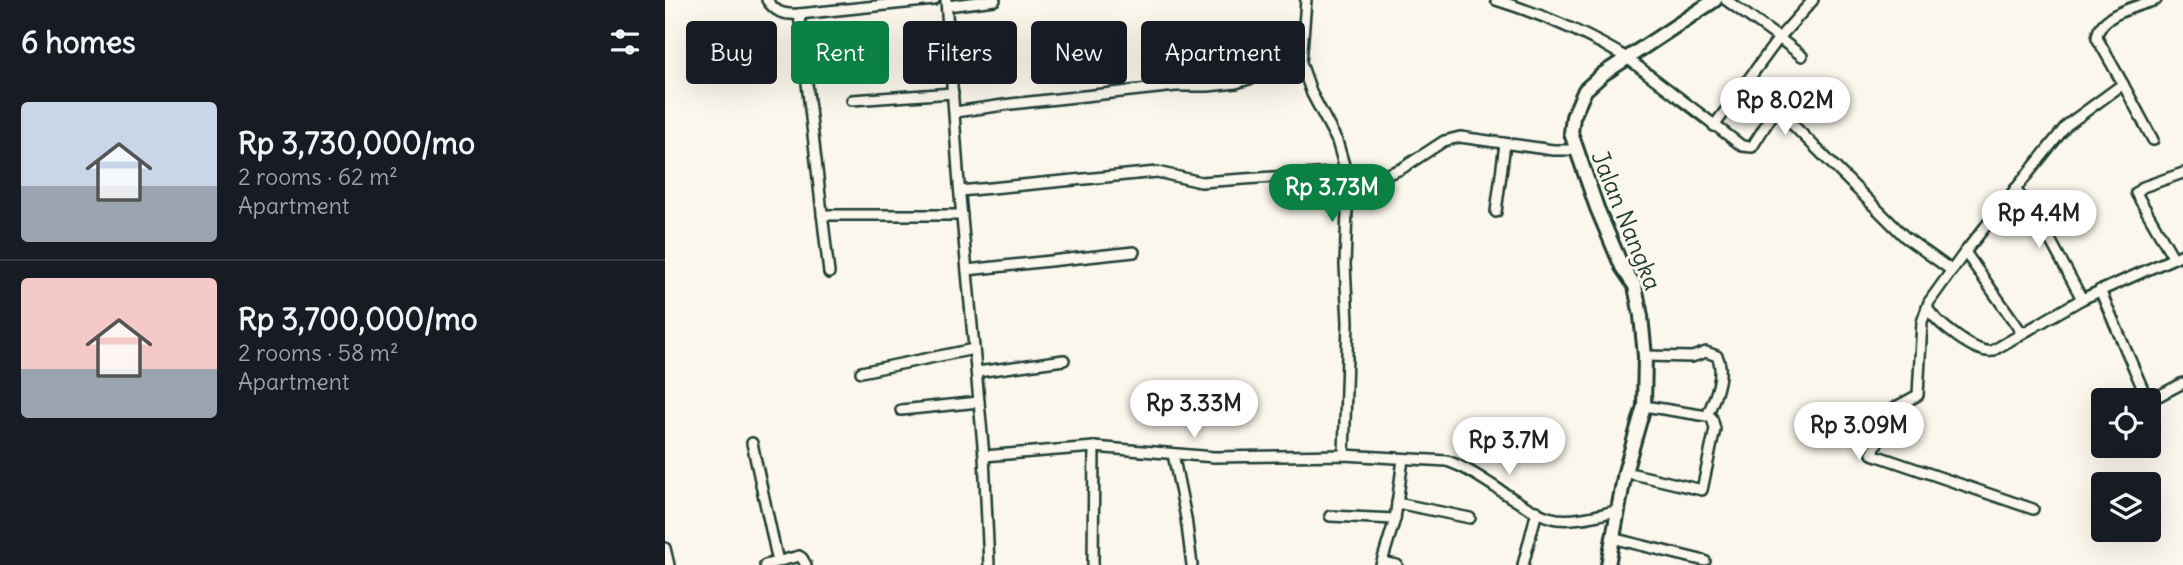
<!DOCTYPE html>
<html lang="en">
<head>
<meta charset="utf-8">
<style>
  :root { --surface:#171b24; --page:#20242c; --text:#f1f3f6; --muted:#9ea1a6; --line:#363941; --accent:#0b8043 }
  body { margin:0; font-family:Delius,sans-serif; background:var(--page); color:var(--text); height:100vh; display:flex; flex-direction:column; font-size:26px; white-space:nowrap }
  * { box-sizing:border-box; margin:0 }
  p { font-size:23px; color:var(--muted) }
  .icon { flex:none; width:38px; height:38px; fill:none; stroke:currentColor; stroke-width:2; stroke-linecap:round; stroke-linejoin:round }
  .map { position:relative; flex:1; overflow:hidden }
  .panel { display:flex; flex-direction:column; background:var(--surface); width:665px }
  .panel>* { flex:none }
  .hud { position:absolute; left:21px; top:21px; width:665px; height:63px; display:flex; gap:14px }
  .controls { position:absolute; left:1426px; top:388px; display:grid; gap:14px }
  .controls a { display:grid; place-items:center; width:70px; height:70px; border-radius:7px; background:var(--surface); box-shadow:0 7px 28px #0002; font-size:35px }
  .price { position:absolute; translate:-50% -60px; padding:0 16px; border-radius:24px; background:#fff; color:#222; font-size:23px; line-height:46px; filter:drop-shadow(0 2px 4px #0008) }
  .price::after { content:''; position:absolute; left:50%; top:42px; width:21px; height:16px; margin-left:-10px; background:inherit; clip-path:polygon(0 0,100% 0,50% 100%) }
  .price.on { background:var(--accent); color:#fff }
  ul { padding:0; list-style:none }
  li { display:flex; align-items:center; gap:21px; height:175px; padding:0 21px }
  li+li { border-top:2px solid var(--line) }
  li span { display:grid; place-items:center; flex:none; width:196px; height:140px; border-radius:7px; color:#555 }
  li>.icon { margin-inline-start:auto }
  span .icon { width:84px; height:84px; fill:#fffc; stroke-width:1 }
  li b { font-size:30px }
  h2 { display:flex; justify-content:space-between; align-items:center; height:84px; padding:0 21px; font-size:30px }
  .pill { padding:0 24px; border-radius:7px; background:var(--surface); box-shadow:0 7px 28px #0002; font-size:24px; line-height:63px }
  .pill.on { background:var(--accent); color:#fff }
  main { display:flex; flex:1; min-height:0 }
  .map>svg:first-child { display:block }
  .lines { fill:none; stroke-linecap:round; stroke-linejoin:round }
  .street-casing { stroke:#1f3d34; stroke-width:14 }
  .secondary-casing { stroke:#1f3d34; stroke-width:18 }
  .street { stroke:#fbf7ec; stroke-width:9 }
  .secondary { stroke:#fbf7ec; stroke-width:12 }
  .labels { text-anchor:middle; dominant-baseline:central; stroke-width:6; stroke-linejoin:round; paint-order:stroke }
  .street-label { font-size:24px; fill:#1f3d34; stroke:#fbf7ec }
</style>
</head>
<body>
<main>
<section class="panel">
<h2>6 homes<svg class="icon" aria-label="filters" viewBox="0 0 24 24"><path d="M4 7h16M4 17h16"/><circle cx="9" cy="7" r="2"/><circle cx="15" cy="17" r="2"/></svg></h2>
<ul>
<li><span style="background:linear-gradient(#c9d6e8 60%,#9aa5b1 0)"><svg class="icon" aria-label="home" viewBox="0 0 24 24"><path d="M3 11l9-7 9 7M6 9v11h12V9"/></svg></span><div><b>Rp 3,730,000/mo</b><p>2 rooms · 62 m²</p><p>Apartment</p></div></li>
<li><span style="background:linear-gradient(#f6c9c9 65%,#9aa5b1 0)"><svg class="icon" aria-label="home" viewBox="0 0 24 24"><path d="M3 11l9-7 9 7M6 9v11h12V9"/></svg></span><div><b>Rp 3,700,000/mo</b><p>2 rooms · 58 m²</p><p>Apartment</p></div></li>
</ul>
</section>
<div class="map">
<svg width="1518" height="565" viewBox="0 0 1518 565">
  <rect width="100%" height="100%" fill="#fbf7ec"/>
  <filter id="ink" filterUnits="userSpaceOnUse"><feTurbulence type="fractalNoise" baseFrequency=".0143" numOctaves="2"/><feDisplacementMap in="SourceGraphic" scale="14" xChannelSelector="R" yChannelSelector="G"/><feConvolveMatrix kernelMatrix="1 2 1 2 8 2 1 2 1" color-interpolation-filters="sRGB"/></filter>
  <g filter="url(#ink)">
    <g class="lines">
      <defs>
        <g id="street">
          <path d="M102,0C111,13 119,15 134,14L164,273"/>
          <polyline points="281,0 294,185 319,456 324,565"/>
          <polyline points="641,0 636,63 647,94 672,141 681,172 682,211 680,265 683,322 679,455"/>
          <path d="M831,0C876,14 921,33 962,58L1077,146L1087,147L1109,112H1115L1240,237L1286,270"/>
          <path d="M1491,0C1474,6 1433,14 1432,38L1458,84L1402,125L1300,252L1264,302L1262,308C1272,323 1310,354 1327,351L1417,299L1518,254"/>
          <polyline points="282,6 330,0"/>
          <polyline points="134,14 269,0"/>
          <polyline points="1137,56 1114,38 1148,0"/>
          <polyline points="1458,84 1488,140"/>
          <polyline points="187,100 288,93"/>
          <polyline points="290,112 346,104 511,86 543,86 571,83 636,63"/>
          <polyline points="1049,126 1114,38 1061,0"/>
          <polyline points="1350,189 1375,221 1417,299"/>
          <polyline points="295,191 492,172 536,182 681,172 710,176 723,174 736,169 779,141 795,137 888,150 911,150"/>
          <polyline points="831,212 840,144"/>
          <polyline points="157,215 297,215"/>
          <polyline points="1300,252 1357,333"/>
          <polyline points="1508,257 1471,193 1478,187 1518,173"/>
          <polyline points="302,270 469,252"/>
          <polyline points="1435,290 1483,401"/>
          <polyline points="1262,308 1257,322 1253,395 1231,407 1225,415 1207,454 1368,509"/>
          <polyline points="196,372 309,349"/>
          <polyline points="312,372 399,360"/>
          <polyline points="1484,401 1518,383"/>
          <polyline points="979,406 1042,416"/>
          <polyline points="236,410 314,402"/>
          <polyline points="87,443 113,562"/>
          <polyline points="508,454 521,518 527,565"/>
          <path d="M319,456L429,447L549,457L679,455L782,461C817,472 861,515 892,519C912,521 932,515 951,511"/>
          <path d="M960,472L1037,490L1050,429L1047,418L1042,416C1049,400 1061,373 1052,356L1041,352L1027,357L980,356"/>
          <polyline points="732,503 805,518"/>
          <polyline points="665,516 730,519"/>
          <polyline points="947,538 1040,561"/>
          <polyline points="0,548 4,565"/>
          <polyline points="717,562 732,565"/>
          <polyline points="100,565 134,556 137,558 141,565"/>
          <polyline points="428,565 429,447"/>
          <polyline points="716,565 730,519 738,459"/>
          <polyline points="858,565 872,511"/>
        </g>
        <polyline id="secondary" points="943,565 960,472 979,406 980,356 976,316 970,286 957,267 932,208 906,133 908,117 920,90 938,74 1050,0"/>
      </defs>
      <!-- street casing -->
      <use href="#street" class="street-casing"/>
      <!-- secondary casing -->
      <use href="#secondary" class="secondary-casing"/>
      <!-- street -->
      <use href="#street" class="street"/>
      <!-- secondary -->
      <use href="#secondary" class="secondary"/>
    </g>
  </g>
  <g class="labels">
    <!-- street labels -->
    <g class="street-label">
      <text transform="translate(962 220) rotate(68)">Jalan Nangka</text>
    </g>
  </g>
</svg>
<div class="controls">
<a><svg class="icon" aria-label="locate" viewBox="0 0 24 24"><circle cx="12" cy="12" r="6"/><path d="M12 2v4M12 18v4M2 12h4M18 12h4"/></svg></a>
<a><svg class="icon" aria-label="layers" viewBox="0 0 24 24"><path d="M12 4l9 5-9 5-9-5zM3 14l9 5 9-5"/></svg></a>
</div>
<b class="price" style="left:1120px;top:137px">Rp 8.02M</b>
<b class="price on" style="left:667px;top:224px">Rp 3.73M</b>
<b class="price" style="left:1374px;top:250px">Rp 4.4M</b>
<b class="price" style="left:529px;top:440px">Rp 3.33M</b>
<b class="price" style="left:1194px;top:462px">Rp 3.09M</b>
<b class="price" style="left:844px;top:477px">Rp 3.7M</b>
<div class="hud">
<a class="pill">Buy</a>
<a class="pill on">Rent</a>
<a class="pill">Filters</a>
<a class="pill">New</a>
<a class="pill">Apartment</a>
</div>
</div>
</main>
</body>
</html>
